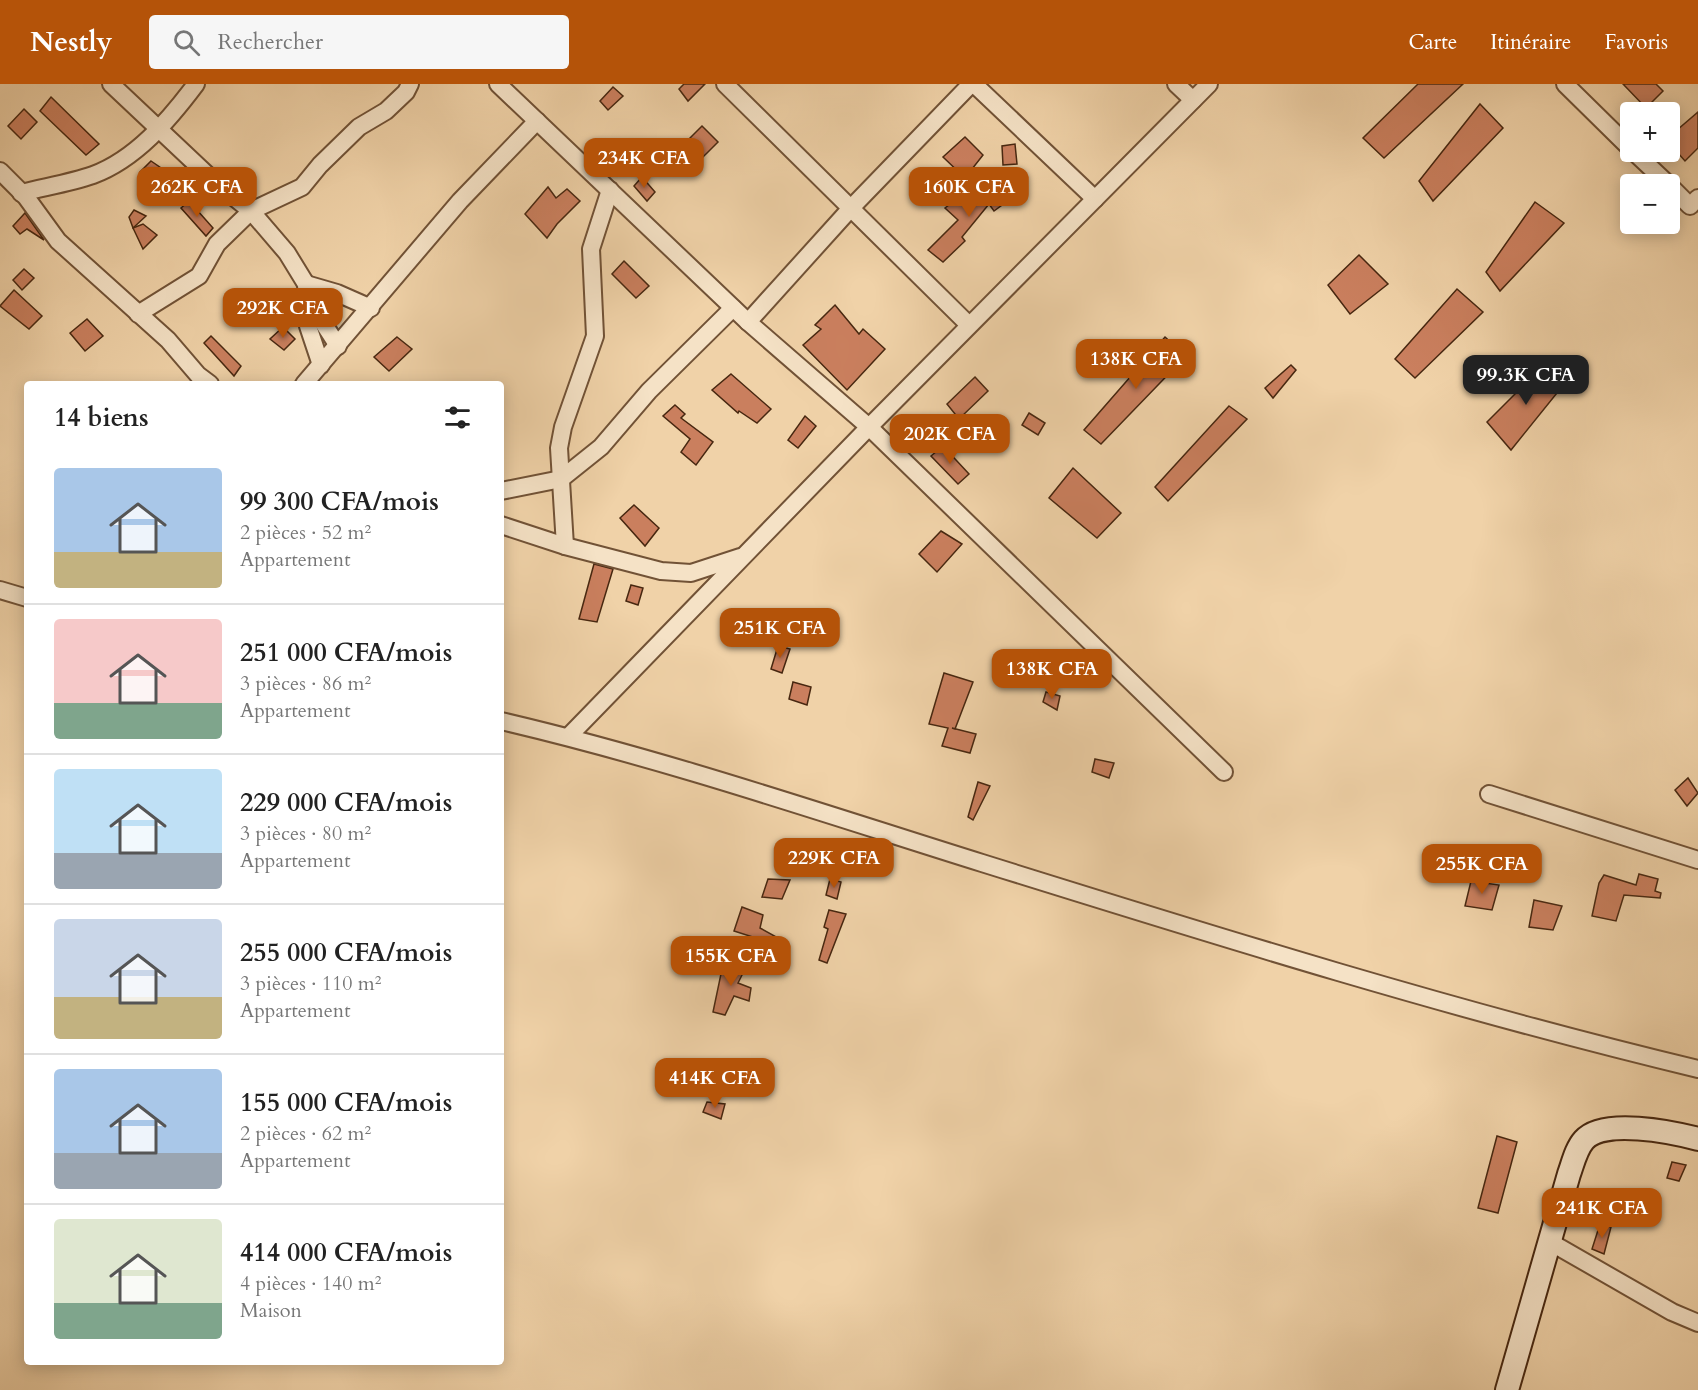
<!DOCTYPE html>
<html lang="fr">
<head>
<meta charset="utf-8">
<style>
  :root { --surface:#fff; --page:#f6f6f6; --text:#222; --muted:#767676; --line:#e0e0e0; --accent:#b45309 }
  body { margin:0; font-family:Cardo,serif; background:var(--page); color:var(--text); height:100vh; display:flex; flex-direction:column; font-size:22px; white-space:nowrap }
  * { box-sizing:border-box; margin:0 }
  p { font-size:20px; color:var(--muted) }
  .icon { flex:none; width:33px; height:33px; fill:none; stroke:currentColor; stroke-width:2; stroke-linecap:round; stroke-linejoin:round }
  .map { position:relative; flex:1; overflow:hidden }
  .drawer { position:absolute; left:24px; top:297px; width:480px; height:984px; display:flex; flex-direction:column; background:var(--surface); border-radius:6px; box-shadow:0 3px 15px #0003 }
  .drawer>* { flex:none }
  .tools { position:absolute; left:1620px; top:18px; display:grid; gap:12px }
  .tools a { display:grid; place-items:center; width:60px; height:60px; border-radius:6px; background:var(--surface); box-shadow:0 3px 15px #0003; font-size:30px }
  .price { position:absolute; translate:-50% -51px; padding:0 14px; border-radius:12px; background:var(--accent); color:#fff; font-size:20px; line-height:39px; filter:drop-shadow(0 2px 3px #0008) }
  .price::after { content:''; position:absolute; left:50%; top:36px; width:18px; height:14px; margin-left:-9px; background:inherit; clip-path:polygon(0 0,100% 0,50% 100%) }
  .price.selected { background:#222; color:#fff }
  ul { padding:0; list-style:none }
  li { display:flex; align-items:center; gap:18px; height:150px; padding:0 30px }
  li+li { border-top:2px solid var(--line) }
  li span { display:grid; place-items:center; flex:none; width:168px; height:120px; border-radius:6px; color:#555 }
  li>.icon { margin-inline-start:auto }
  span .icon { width:72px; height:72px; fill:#fffc; stroke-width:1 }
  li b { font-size:26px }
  h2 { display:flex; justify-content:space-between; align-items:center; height:72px; padding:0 30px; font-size:26px }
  header { display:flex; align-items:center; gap:36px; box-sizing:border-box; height:84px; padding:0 30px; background:var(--accent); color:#fff }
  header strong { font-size:28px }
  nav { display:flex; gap:33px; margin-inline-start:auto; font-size:21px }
  .search { width:420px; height:54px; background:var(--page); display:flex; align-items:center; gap:15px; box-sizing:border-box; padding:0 21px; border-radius:6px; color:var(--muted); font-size:22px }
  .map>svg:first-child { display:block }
  .building { fill:#ca7f5e; stroke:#472710; stroke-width:1.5 }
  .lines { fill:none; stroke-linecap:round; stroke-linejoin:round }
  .street-casing { stroke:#715236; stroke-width:20 }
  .secondary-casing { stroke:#472710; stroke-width:26 }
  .street { stroke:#f5e2c6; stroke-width:16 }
  .secondary { stroke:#f5e2c6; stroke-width:22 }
</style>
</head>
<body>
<header>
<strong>Nestly</strong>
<div class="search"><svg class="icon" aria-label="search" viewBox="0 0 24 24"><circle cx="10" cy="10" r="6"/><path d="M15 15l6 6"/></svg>Rechercher</div>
<nav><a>Carte</a><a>Itinéraire</a><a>Favoris</a></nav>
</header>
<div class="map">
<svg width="1698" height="1306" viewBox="0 0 1698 1306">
  <rect width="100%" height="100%" fill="#f0d2a8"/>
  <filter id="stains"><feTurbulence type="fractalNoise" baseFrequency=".00333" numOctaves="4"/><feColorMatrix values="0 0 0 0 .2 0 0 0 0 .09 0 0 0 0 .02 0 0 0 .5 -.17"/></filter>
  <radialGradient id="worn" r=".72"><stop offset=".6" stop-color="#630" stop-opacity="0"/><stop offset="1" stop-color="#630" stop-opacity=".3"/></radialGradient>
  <!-- building -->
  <g class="building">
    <polygon points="684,0 705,0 688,17 679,5"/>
    <polygon points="1418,0 1463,0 1384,74 1363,54"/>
    <polygon points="1623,0 1656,0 1663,7 1646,24"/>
    <polygon points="613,3 623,12 608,26 600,17"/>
    <polygon points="51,13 99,60 86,71 40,27"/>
    <polygon points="1480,20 1503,44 1433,117 1419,97"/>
    <polygon points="24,25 37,38 21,55 8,42"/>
    <polygon points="1698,28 1698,64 1685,77 1670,60 1670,52"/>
    <polygon points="702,42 718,58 699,77 684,60"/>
    <polygon points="965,53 983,71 965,94 943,73"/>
    <polygon points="1015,60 1017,80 1003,81 1002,62"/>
    <polygon points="151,77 164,86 161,91 175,104 164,115 140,88"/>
    <polygon points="642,93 655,108 647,117 634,102"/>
    <polygon points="998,96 1017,110 994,127 989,120 962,153 965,157 943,178 928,166 958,136 945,124 962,111 974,122"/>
    <polygon points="548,103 556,114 567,105 580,117 557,140 547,154 525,130"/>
    <polygon points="189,117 213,144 206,152 181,124"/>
    <polygon points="1535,118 1564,139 1500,207 1486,188"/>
    <polygon points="134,126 146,132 133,144 129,133"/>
    <polygon points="25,129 44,156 27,145 20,150 13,142"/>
    <polygon points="143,140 157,151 143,165 133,144"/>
    <polygon points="1359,171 1388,200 1350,230 1328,201"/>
    <polygon points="624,177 649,202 636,214 612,190"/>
    <polygon points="24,185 34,194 22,206 13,196"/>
    <polygon points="1457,205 1483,228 1415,294 1395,275"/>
    <polygon points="14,206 42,232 29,245 0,222"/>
    <polygon points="835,221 859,250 863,245 885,265 847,306 803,261 821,245 815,241"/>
    <polygon points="87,235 103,252 85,267 70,249"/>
    <polygon points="283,243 295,255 284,266 270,255"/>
    <polygon points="211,252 241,282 234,292 204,259"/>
    <polygon points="397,253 412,265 389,287 374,273"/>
    <polygon points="1165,253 1186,272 1101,360 1084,346"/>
    <polygon points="1546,279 1565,299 1511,366 1487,338"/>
    <polygon points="1291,281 1296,286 1273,314 1265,304"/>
    <polygon points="731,290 771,325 757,339 739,327 738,329 712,306"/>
    <polygon points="975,293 988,307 959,335 947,320"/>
    <polygon points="675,321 685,330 681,334 713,358 696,381 681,368 690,355 663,332"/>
    <polygon points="1229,322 1247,335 1168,417 1155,403"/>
    <polygon points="1029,329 1045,339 1038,351 1022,341"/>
    <polygon points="805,332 816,342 798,364 788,356"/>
    <polygon points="943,362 969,390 958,400 931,372"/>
    <polygon points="1073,384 1121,429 1097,454 1049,414"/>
    <polygon points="634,421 659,444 645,462 620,434"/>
    <polygon points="941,447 962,460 937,488 919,470"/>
    <polygon points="594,480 613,485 597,538 579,535"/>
    <polygon points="631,501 643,504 638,521 626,517"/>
    <polygon points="778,562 790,565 782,589 771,585"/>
    <polygon points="944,589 973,598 955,645 952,644 976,650 970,669 942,662 948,644 929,640"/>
    <polygon points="793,598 811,603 807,621 789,615"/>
    <polygon points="1046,608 1060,612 1057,626 1043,618"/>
    <polygon points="1095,675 1114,679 1109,694 1092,688"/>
    <polygon points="1688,694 1698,709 1687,722 1675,706"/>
    <polygon points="978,698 990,702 973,736 968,733"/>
    <polygon points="1639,790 1658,795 1655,807 1661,809 1660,814 1624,811 1616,837 1592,832 1599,799 1604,791 1636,801"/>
    <polygon points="768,795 790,796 782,815 762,813"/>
    <polygon points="830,795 841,798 837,815 826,811"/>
    <polygon points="1471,797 1499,801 1492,826 1465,822"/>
    <polygon points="1534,816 1562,822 1553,846 1529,843"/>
    <polygon points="742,823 763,831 760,844 780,855 778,861 769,858 765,866 755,863 756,854 734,847"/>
    <polygon points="829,826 846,830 827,879 819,876 828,845 824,843"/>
    <polygon points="737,873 749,877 738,899 751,904 749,917 734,912 725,931 713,928 722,885 733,887"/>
    <polygon points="707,1018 725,1020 721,1035 703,1028"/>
    <polygon points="1497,1052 1517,1058 1498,1129 1478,1124"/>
    <polygon points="1672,1078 1686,1081 1679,1097 1667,1094"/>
    <polygon points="1621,1110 1643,1117 1638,1130 1632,1127 1627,1134 1613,1128"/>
    <polygon points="1600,1140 1611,1143 1604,1170 1592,1165"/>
  </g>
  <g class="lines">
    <defs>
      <g id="street">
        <polyline points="111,0 215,98 251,127 287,169 306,200 308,242 321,281"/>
        <polyline points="498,0 748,238 869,343 1224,688"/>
        <polyline points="725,0 969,241"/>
        <polyline points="974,0 1095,115"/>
        <polyline points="1176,0 1193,16"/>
        <polyline points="1565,0 1630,64"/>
        <polyline points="1634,68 1668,100"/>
        <polyline points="0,87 26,113 58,157 168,256 198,291 210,300"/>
        <polyline points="1670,102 1690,122 1698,114"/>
        <path d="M21,109C44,103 70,99 93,91C136,75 169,36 196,0"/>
        <polyline points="306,200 337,209 371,224"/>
        <polyline points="309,217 338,262"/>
        <polyline points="138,230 199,192 217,160 251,127 302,103 320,81 359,43 386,27 406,8 410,0"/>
        <polyline points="748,238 851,124 971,0"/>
        <polyline points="304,300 460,117 537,37"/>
        <polyline points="501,407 561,395 601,363 649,307 733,224"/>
        <polyline points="501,441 565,462 661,487 691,489 740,473"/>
        <polyline points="565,462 559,364 563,343 595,252 591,165 610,106"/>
        <polyline points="0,506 27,514"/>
        <path d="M501,637C664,675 822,729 982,779C1219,853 1456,927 1698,985"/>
        <polyline points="569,652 869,343 1209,0"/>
        <polyline points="1489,710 1698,776"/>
        <polyline points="1550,1158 1672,1228 1698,1239"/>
      </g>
      <path id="secondary" d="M1507,1306L1569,1090C1573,1079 1576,1065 1584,1056C1603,1034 1672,1048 1698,1055"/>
    </defs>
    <!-- street casing -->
    <use href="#street" class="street-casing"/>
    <!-- secondary casing -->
    <use href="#secondary" class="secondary-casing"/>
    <!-- street -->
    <use href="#street" class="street"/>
    <!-- secondary -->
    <use href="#secondary" class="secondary"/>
  </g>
  <rect width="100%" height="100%" filter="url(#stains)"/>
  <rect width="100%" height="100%" fill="url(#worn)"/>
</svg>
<div class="tools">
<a>+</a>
<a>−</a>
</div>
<b class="price" style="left:644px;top:105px">234K CFA</b>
<b class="price" style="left:197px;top:134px">262K CFA</b>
<b class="price" style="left:969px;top:134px">160K CFA</b>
<b class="price" style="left:283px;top:255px">292K CFA</b>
<b class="price" style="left:1136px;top:306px">138K CFA</b>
<b class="price selected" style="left:1526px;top:322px">99.3K CFA</b>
<b class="price" style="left:950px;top:381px">202K CFA</b>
<b class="price" style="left:780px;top:575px">251K CFA</b>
<b class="price" style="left:1052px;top:616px">138K CFA</b>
<b class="price" style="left:834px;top:805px">229K CFA</b>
<b class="price" style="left:1482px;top:811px">255K CFA</b>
<b class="price" style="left:731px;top:903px">155K CFA</b>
<b class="price" style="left:715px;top:1025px">414K CFA</b>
<b class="price" style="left:1602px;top:1155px">241K CFA</b>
<section class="drawer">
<h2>14 biens<svg class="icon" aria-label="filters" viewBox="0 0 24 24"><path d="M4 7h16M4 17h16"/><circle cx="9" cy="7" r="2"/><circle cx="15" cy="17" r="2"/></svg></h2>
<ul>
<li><span style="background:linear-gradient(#a9c7e8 70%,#c2b280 0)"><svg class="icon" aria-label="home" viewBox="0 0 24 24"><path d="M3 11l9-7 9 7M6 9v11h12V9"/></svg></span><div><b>99 300 CFA/mois</b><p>2 pièces · 52 m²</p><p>Appartement</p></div></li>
<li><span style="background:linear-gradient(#f6c9c9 70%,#7fa58c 0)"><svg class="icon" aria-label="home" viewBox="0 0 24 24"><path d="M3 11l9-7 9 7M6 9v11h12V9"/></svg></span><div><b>251 000 CFA/mois</b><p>3 pièces · 86 m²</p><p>Appartement</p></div></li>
<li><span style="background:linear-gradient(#bfe0f5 70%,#9aa5b1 0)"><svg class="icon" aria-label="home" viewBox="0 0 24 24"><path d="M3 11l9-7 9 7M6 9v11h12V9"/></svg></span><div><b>229 000 CFA/mois</b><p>3 pièces · 80 m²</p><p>Appartement</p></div></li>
<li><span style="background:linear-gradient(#c9d6e8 65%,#c2b280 0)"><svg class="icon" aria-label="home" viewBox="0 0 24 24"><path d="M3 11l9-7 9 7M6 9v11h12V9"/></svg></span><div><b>255 000 CFA/mois</b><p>3 pièces · 110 m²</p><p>Appartement</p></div></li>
<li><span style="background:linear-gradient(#a9c7e8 70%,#9aa5b1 0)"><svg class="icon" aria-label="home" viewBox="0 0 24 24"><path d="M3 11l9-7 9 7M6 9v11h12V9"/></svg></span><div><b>155 000 CFA/mois</b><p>2 pièces · 62 m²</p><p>Appartement</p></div></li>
<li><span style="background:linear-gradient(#dfe7d0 70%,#7fa58c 0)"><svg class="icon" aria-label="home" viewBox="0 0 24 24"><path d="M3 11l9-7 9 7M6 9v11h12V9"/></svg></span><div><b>414 000 CFA/mois</b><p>4 pièces · 140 m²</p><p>Maison</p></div></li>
</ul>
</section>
</div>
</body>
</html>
